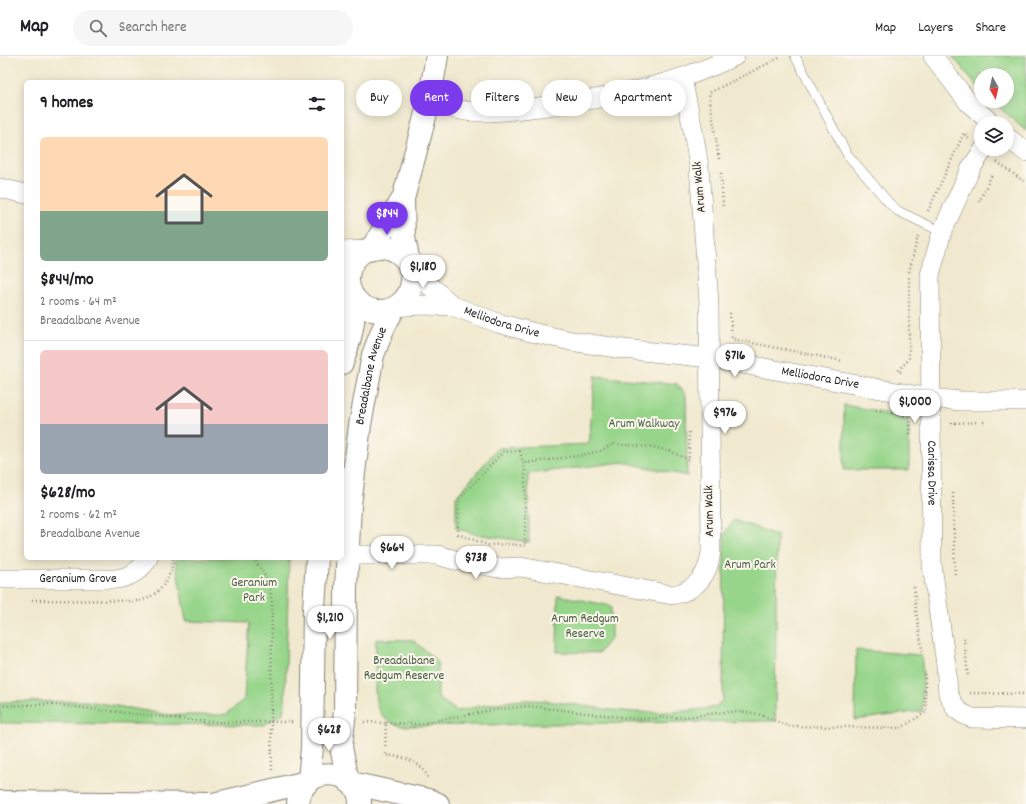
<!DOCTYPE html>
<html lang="en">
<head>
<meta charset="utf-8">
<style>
  :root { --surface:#fff; --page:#f6f6f6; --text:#202124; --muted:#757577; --line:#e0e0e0; --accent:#7c3aed }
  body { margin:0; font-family:Dekko,sans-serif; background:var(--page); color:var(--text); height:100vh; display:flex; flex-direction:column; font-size:15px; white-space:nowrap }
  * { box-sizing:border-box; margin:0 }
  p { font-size:13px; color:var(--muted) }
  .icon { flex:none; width:22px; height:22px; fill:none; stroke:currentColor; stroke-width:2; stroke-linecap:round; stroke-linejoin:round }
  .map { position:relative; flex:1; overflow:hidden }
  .panel { position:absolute; left:24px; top:24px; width:320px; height:480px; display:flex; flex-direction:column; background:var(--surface); border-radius:6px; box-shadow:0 2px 10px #0003 }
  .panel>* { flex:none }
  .banner { position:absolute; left:356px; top:24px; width:380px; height:36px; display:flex; gap:8px }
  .needle { width:26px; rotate:172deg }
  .fabs { position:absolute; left:974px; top:12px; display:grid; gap:8px }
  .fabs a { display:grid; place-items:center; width:40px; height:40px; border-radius:50%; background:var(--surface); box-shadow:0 2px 10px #0003; font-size:20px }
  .price { position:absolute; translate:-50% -34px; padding:0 9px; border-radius:14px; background:#fff; color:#222; font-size:13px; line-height:26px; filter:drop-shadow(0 1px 2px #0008) }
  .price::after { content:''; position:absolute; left:50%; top:24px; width:12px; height:9px; margin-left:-6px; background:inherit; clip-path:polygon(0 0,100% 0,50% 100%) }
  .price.on { background:var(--accent); color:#fff }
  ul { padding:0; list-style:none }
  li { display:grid; align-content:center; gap:8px; height:212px; padding:0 16px }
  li+li { border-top:1px solid var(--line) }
  li span { display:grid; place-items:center; height:124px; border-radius:6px; color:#555 }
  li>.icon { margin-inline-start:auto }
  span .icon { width:72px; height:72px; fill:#fffc; stroke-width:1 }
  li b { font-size:17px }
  h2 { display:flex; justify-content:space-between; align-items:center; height:48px; padding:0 16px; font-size:17px }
  .chip { padding:0 14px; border-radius:18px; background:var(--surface); box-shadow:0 2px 10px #0003; font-size:14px; line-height:36px }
  .chip.on { background:var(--accent); color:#fff }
  header { display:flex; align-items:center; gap:24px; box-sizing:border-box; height:56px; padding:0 20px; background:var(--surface); border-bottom:1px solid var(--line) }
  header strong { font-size:19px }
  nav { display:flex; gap:22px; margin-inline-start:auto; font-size:14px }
  .search { width:280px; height:36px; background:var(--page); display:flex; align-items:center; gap:10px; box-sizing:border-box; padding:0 14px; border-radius:22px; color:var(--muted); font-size:15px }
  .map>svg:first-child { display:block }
  .green { fill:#97d58a; stroke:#5a7853 }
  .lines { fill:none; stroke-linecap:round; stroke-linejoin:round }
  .service-casing { stroke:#868276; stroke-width:10 }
  .minor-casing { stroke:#868276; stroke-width:20 }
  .tertiary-casing { stroke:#868276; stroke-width:24 }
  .secondary-casing { stroke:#868276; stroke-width:24 }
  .path { stroke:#868276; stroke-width:2.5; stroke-dasharray:1 3; stroke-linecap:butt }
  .service { stroke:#fff; stroke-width:9 }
  .minor { stroke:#fff; stroke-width:19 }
  .tertiary { stroke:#fff; stroke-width:22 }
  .secondary { stroke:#fff; stroke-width:22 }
  .labels { text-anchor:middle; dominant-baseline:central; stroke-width:4; stroke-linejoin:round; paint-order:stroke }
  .street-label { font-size:13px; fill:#1c1c1c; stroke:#fbf7ec }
  .park-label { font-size:13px; fill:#475d42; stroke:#fbf7ec }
</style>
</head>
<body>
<header>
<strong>Map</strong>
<div class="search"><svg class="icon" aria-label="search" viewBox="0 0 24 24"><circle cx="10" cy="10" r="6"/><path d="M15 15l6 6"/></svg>Search here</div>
<nav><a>Map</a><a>Layers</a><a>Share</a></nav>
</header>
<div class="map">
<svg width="1026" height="748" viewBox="0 0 1026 748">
  <rect width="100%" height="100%" fill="#fbf7ec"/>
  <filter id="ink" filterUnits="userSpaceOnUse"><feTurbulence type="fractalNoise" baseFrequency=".025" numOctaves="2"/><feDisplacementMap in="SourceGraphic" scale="8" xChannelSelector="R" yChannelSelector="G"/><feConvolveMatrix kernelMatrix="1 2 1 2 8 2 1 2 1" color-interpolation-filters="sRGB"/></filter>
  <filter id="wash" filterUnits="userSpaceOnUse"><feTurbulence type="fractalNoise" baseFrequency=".012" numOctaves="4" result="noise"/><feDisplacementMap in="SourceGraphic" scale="16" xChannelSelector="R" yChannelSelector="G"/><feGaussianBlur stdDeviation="0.9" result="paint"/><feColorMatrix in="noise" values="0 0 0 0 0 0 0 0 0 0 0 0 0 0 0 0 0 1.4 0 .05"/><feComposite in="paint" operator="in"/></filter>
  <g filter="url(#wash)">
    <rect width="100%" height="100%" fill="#f1e9cf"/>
    <!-- green -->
    <g class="green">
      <polygon points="952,0 1026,0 1026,75 992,45 1007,45 1007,19 981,19 981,34"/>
      <polygon points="595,320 677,328 686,339 687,420 622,406 528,418 529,486 475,478 456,472 456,441 498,392 589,388"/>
      <polygon points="844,349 900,359 909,369 909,414 844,414"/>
      <path d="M734,464L777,479L775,665L402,670C374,664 375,645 375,621C375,608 376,596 376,583L413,584L438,606V642L457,655C480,650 502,645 526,644C558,644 590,652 622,655C654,658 685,656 716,651L723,643L724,478Z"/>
      <polygon points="175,502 289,502 285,646 283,657 264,669 0,667 0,647 5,646 87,645 170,659 226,659 244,643 249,567 186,565"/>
      <polygon points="558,539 611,550 611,582 599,597 557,596"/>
      <polygon points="856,594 921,599 923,617 922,655 855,664"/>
    </g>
  </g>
  <g filter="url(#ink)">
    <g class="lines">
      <defs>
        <polyline id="service" points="795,0 847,98 890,148 898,155 942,176"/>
        <g id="minor">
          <polyline points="933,0 968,46 991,67"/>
          <path d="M429,46C445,50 461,56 477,56C500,57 524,53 547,50C611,42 676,29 735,0"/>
          <polyline points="1007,81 1026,96"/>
          <path id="s1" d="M984,93L971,112L942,176L930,219L932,509L946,609L948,638L956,653L963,658L972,662L1026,663"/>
          <polyline points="0,132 26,138"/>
          <polyline points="342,195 367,194"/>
          <path id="s2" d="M412,219L428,228L453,250L498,267L531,276L571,285L623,293L710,302L930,342L961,345H1026"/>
          <polyline points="342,230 353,240"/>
          <polyline points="395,251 421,249 453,250"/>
          <path d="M347,499H437L455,504L498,512L521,511L672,539C696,535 709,519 711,495L709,247L699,111L693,74L682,23"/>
          <path id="s3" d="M0,523H116C130,521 141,515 148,502"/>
        </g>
        <g id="tertiary">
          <polyline points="403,143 404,181 410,212"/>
          <circle cx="380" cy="223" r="32"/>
          <polyline points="372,192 403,143 429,46 437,0"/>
          <path d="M342,307C350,284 355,267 354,242"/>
          <polyline points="309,724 312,692 314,553 317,502"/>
          <path id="s4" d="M348,725L341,691L345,655L346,532L350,449L360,369L373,299L383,273L394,252"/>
        </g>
        <g id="secondary">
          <polyline points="351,727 428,744 438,748"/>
          <polyline points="0,746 213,748"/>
          <polyline points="213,748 307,726"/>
          <path d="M298,748C300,707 361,710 360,748"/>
        </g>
      </defs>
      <!-- service casing -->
      <use href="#service" class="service-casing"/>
      <!-- minor casing -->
      <use href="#minor" class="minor-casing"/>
      <!-- tertiary casing -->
      <use href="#tertiary" class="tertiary-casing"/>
      <!-- secondary casing -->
      <use href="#secondary" class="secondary-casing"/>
      <!-- path -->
      <g class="path">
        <polyline points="719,103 709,37 781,1"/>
        <polyline points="997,106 1026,127"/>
        <polyline points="721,117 723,150"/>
        <polyline points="979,146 992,118"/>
        <polyline points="928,155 964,77 969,83"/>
        <polyline points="909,216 918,180"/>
        <polyline points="730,257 732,283 843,305"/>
        <polyline points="901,316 898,315 909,303 909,221"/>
        <polyline points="876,354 910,361"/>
        <polyline points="910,361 910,380"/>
        <polyline points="952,368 952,367 984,366"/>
        <polygon points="520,395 525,414 525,490 509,488 488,489 458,478 459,443 503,396"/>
        <polyline points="525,407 578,400 600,395 614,388 653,391 670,395 689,404 689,374"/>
        <polyline points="953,437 955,520"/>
        <polyline points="914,531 916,555 923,598"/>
        <path d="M32,544L137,545C158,542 172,523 173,502"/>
        <polyline points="964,582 968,621"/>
        <polyline points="925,618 925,638"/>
        <polyline points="970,637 1026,638"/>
        <polyline points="0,650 48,648 207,666 271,666 272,546 269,527 254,502"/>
        <path d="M364,666L386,667L385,699C403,701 421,704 428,722"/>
        <polyline points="386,667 420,668 486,655 528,650 638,663 686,661 726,656 749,656 761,659 788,670 901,672 926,656 925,638 929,638"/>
        <polyline points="272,714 271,666 293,666"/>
      </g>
      <!-- service -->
      <use href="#service" class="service"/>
      <!-- minor -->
      <use href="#minor" class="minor"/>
      <!-- tertiary -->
      <use href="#tertiary" class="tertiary"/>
      <!-- secondary -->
      <use href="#secondary" class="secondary"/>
    </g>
  </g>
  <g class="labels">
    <!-- street labels -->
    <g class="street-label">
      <text transform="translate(700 131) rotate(-95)">Arum Walk</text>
      <text stroke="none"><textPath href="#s2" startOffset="103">Melliodora Drive</textPath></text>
      <text stroke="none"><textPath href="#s4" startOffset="408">Breadalbane Avenue</textPath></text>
      <text stroke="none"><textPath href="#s2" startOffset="427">Melliodora Drive</textPath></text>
      <text stroke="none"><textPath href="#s1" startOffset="336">Carissa Drive</textPath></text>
      <text transform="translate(710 455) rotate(-91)">Arum Walk</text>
      <text stroke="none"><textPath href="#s3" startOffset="78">Geranium Grove</textPath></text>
    </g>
    <!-- park labels -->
    <g class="park-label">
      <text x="644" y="368">Arum Walkway</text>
      <text x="750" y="509">Arum Park</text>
      <text x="254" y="527">Geranium<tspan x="254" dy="15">Park</tspan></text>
      <text x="585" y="563">Arum Redgum<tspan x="585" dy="15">Reserve</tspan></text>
      <text x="404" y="605">Breadalbane<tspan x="404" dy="15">Redgum Reserve</tspan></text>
    </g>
  </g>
</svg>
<div class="fabs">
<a><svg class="needle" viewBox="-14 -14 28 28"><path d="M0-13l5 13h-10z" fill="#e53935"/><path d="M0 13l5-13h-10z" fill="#757577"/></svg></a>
<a><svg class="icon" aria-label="layers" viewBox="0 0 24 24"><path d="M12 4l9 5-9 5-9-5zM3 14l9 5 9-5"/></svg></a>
</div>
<b class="price on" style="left:387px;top:180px">$844</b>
<b class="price" style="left:423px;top:233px">$1,180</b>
<b class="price" style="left:735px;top:322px">$716</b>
<b class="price" style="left:915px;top:368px">$1,000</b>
<b class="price" style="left:725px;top:379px">$976</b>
<b class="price" style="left:392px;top:514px">$664</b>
<b class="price" style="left:476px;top:524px">$738</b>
<b class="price" style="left:330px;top:584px">$1,210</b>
<b class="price" style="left:329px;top:696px">$628</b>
<div class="banner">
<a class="chip">Buy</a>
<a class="chip on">Rent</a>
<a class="chip">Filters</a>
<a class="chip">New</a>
<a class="chip">Apartment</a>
</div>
<section class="panel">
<h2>9 homes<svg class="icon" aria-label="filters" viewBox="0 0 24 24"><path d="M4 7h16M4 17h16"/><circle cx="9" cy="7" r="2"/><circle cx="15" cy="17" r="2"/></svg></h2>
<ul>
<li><span style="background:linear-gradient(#ffd9b3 60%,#7fa58c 0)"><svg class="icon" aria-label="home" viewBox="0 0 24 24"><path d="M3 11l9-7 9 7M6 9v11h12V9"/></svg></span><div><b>$844/mo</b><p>2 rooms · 64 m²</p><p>Breadalbane Avenue</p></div></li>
<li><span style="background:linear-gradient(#f6c9c9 60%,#9aa5b1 0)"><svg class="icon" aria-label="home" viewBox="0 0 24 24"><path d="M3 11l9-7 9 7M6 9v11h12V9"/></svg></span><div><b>$628/mo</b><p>2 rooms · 62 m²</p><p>Breadalbane Avenue</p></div></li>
</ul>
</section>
</div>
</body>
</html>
